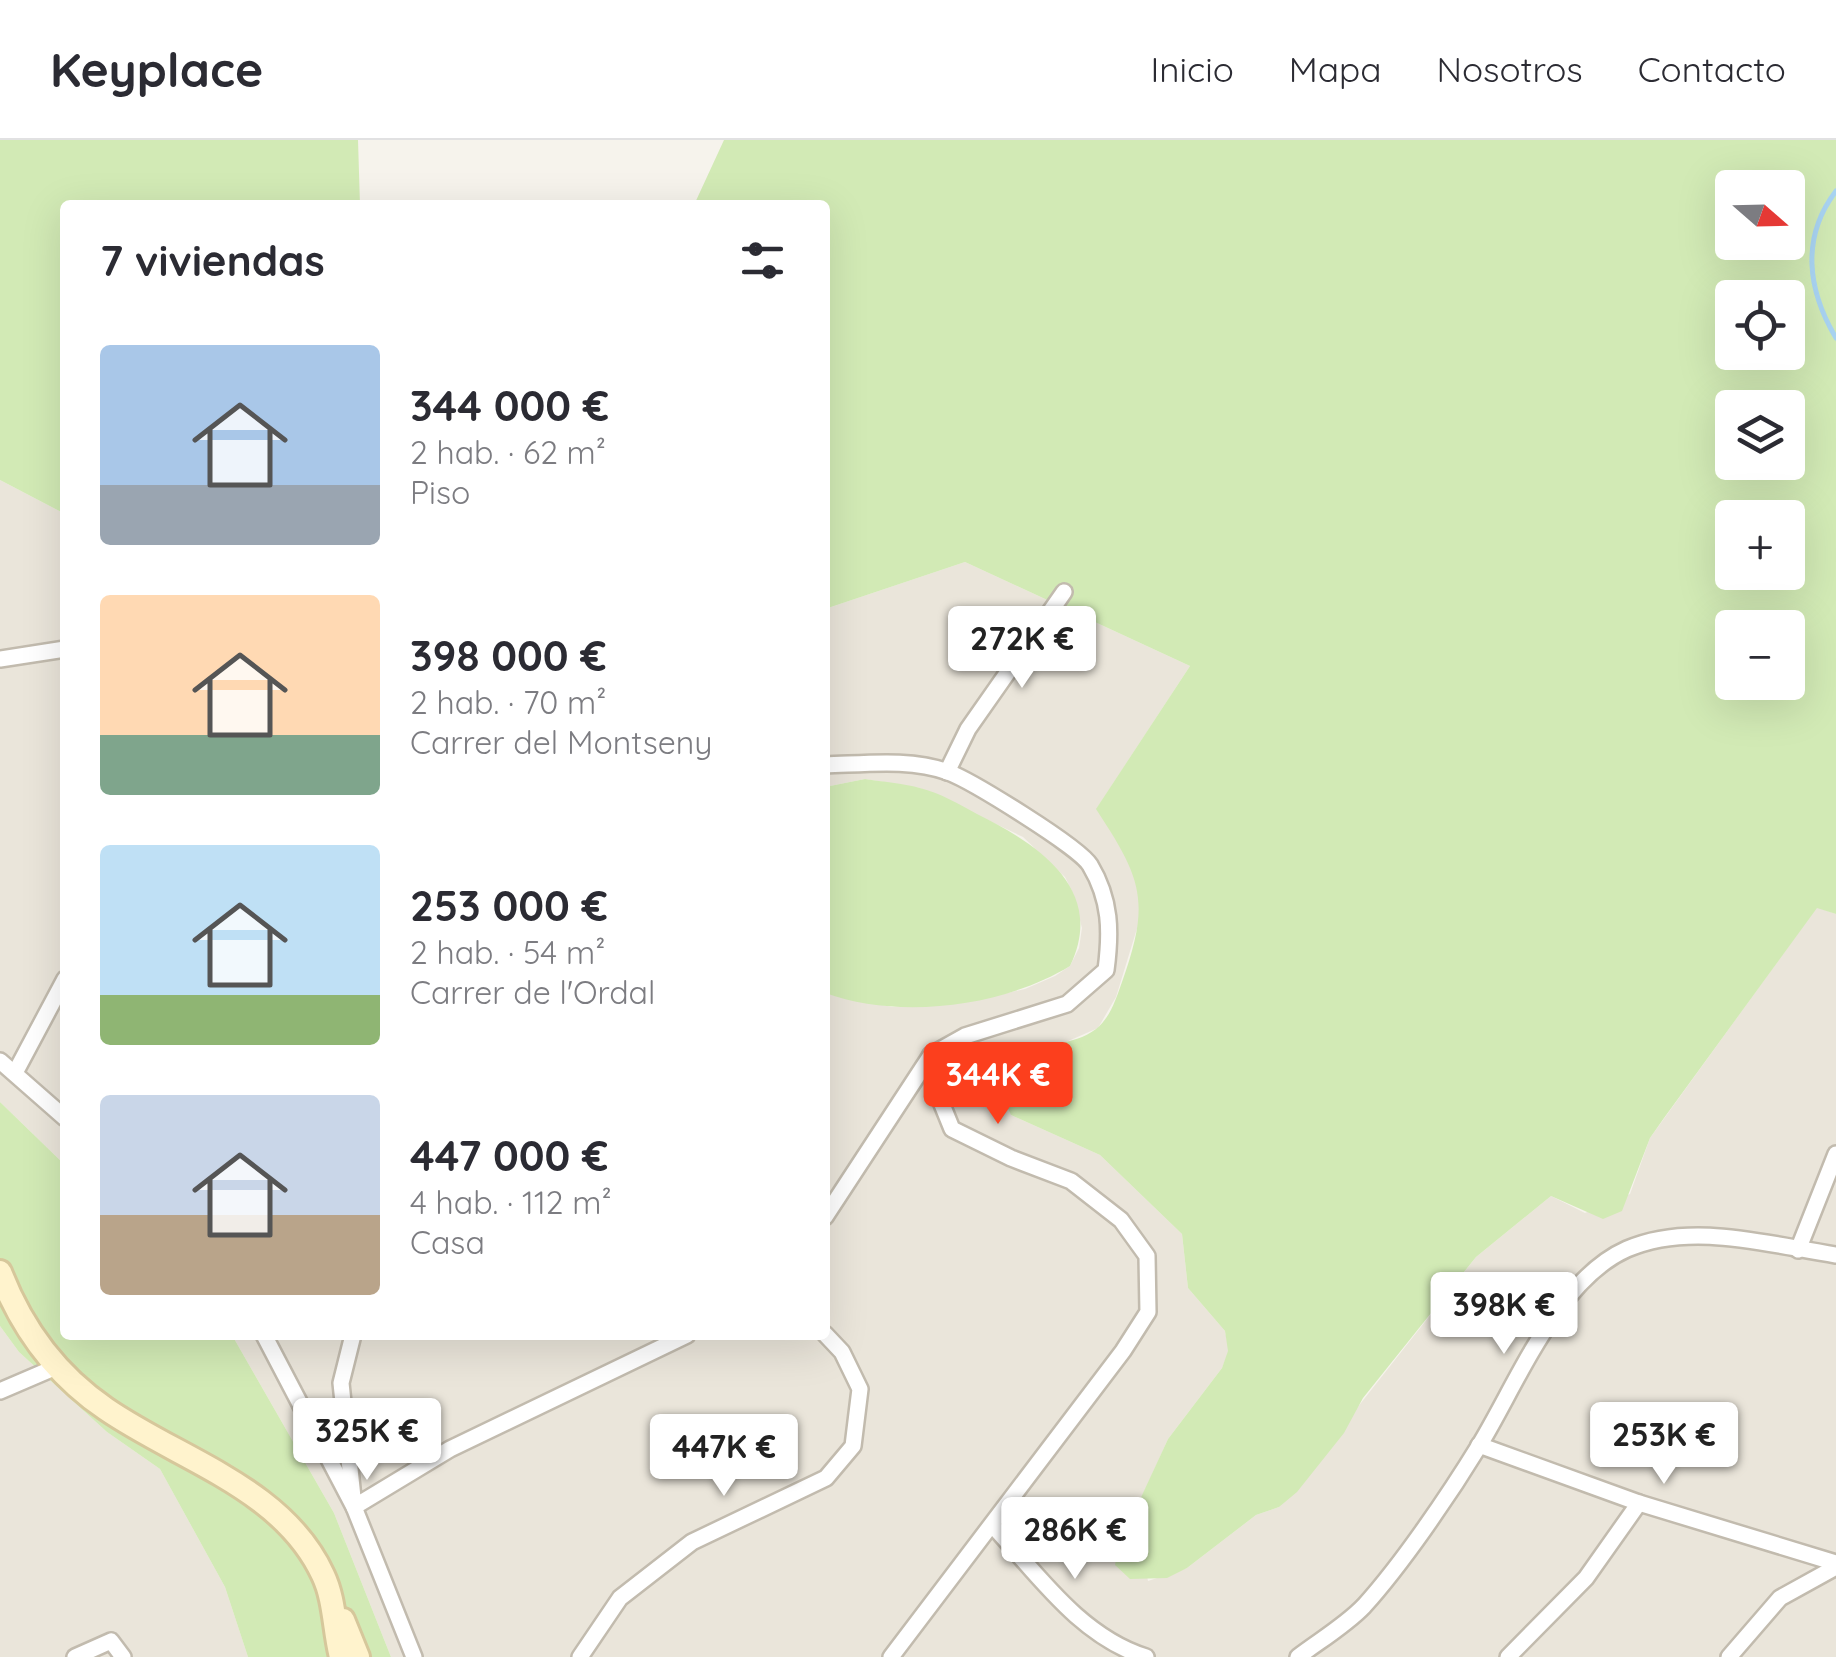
<!DOCTYPE html>
<html lang="es">
<head>
<meta charset="utf-8">
<style>
  :root { --surface:#fff; --page:#f2f2f3; --text:#2b2b33; --muted:#7c7c81; --line:#e1e1e2; --accent:#fc3f1d }
  body { margin:0; font-family:Quicksand,sans-serif; background:var(--page); color:var(--text); height:100vh; display:flex; flex-direction:column; font-size:38px; white-space:nowrap }
  * { box-sizing:border-box; margin:0 }
  p { font-size:32px; color:var(--muted) }
  .icon { flex:none; width:55px; height:55px; fill:none; stroke:currentColor; stroke-width:2; stroke-linecap:round; stroke-linejoin:round }
  .map { position:relative; flex:1; overflow:hidden }
  .side { position:absolute; left:60px; top:60px; width:770px; height:1140px; display:flex; flex-direction:column; background:var(--surface); border-radius:10px; box-shadow:0 10px 40px #0002 }
  .side>* { flex:none }
  .needle { width:65px; rotate:110deg }
  .fabs { position:absolute; left:1715px; top:30px; display:grid; gap:20px }
  .fabs a { display:grid; place-items:center; width:90px; height:90px; border-radius:10px; background:var(--surface); box-shadow:0 10px 40px #0002; font-size:50px }
  .price { position:absolute; translate:-50% -85px; padding:0 22px; border-radius:10px; background:#fff; color:#222; font-size:32px; line-height:65px; filter:drop-shadow(0 2px 5px #0008) }
  .price::after { content:''; position:absolute; left:50%; top:60px; width:30px; height:22px; margin-left:-15px; background:inherit; clip-path:polygon(0 0,100% 0,50% 100%) }
  .price.selected { background:var(--accent); color:#fff }
  ul { padding:0; list-style:none }
  li { display:flex; align-items:center; gap:30px; height:250px; padding:0 40px }
  li span { display:grid; place-items:center; flex:none; width:280px; height:200px; border-radius:10px; color:#555 }
  li>.icon { margin-inline-start:auto }
  span .icon { width:120px; height:120px; fill:#fffc; stroke-width:1 }
  li b { font-size:42px }
  h2 { display:flex; justify-content:space-between; align-items:center; height:120px; padding:0 40px; font-size:42px }
  header { display:flex; align-items:center; gap:60px; box-sizing:border-box; height:140px; padding:0 50px; background:var(--surface); border-bottom:2px solid var(--line) }
  header strong { font-size:48px }
  nav { display:flex; gap:55px; margin-inline-start:auto; font-size:35px }
  .map>svg:first-child { display:block }
  .residential { fill:#eae5da }
  .green { fill:#d2eab5; fill-rule:evenodd }
  .lines { fill:none; stroke-linecap:round; stroke-linejoin:round }
  .stream { stroke:#a9d4f2; stroke-width:5 }
  .street-casing { stroke:#c2bbae; stroke-width:20 }
  .secondary-casing { stroke:#d6c79b; stroke-width:28 }
  .street { stroke:#fff; stroke-width:15 }
  .secondary { stroke:#fff3cd; stroke-width:22 }
</style>
</head>
<body>
<header>
<strong>Keyplace</strong>
<nav><a>Inicio</a><a>Mapa</a><a>Nosotros</a><a>Contacto</a></nav>
</header>
<div class="map">
<svg width="1836" height="1517" viewBox="0 0 1836 1517">
  <rect width="100%" height="100%" fill="#f6f3ec"/>
  <!-- residential -->
  <g class="residential">
    <polygon points="0,340 65,374 65,1025 0,962"/>
    <polygon points="965,422 1190,526 1097,668 1131,723 1140,761 1139,782 1116,857 1098,888 1066,902 1011,975 1100,1015 1182,1094 1188,1148 1225,1191 1229,1211 1222,1228 1168,1299 1135,1372 1148,1441 1187,1428 1256,1375 1279,1367 1476,1117 1551,1056 1585,1073 1630,1054 1650,998 1817,767 1836,774 1836,1517 391,1517 334,1373 232,1195 825,1195 825,853 892,867 990,857 1025,849 1055,836 1070,826 1079,808 1082,788 1073,753 1065,737 1023,697 920,648 865,639 825,647 825,469"/>
    <polygon points="0,1186 19,1212 107,1292 160,1329 225,1447 248,1517 0,1517"/>
  </g>
  <!-- green -->
  <g class="green">
    <polygon points="0,0 358,0 360,65 65,65 65,374 0,340"/>
    <path d="M724,0H1836V774L1817,768L1664,978L1650,998L1622,1071L1603,1079L1551,1056L1476,1117L1363,1258L1344,1293L1297,1352L1279,1367L1256,1375L1187,1428L1167,1438L1130,1439L1115,1425L1119,1405L1168,1299L1222,1228L1228,1211L1225,1191L1188,1148L1182,1094L1100,1015L1011,975L997,943L1014,913C1040,903 1072,907 1096,889C1110,878 1116,859 1122,842C1151,761 1142,739 1096,669L1190,526L965,422L825,469V65H694ZM1732,48H1788V102H1732ZM1732,158H1788V212H1732ZM1732,268H1788V322H1732ZM1732,378H1788V432H1732ZM1732,488H1788V542H1732Z"/>
    <path d="M865,639C883,642 902,643 920,648C940,653 959,664 977,674C1038,704 1107,749 1070,826C1003,867 899,880 825,853V647Z"/>
    <polygon points="0,962 65,1025 65,1195 232,1195 334,1373 391,1517 248,1517 225,1447 160,1329 107,1292 19,1212 0,1186"/>
  </g>
  <g class="lines">
    <!-- stream -->
    <path class="stream" d="M1836,51C1800,98 1808,151 1836,198"/>
    <defs>
      <g id="street">
        <polyline points="0,519 65,509"/>
        <path d="M825,625C864,624 911,618 948,632C972,641 1079,707 1090,725C1111,760 1111,792 1106,830L1067,864L965,896L931,915L937,952L952,989L1011,1018L1071,1041L1121,1080L1147,1116L1148,1172L1123,1211L891,1517"/>
        <polyline points="947,632 968,589 1064,452"/>
        <polyline points="0,921 65,978"/>
        <polyline points="16,931 65,839"/>
        <polyline points="825,1077 931,915"/>
        <polyline points="1798,1110 1836,1014"/>
        <polyline points="264,1195 354,1367 414,1517"/>
        <polyline points="353,1195 341,1243 354,1367 450,1309 687,1195"/>
        <polyline points="0,1251 56,1227"/>
        <polyline points="1479,1305 1639,1363 1836,1423"/>
        <path d="M994,1387C1038,1435 1081,1497 1146,1517"/>
        <polyline points="75,1517 111,1501 123,1517"/>
        <polyline points="580,1517 620,1458 692,1402 826,1338 853,1306 860,1249 842,1212 825,1194"/>
        <path d="M1298,1517C1319,1501 1346,1485 1364,1466C1402,1424 1449,1355 1479,1306C1517,1244 1557,1140 1627,1109C1692,1081 1769,1105 1836,1115"/>
        <polyline points="1508,1517 1586,1438 1639,1363"/>
        <polyline points="1729,1517 1780,1458 1836,1427"/>
      </g>
      <g id="secondary">
        <path d="M0,1132C22,1189 56,1235 106,1269C180,1320 283,1348 323,1435C335,1460 334,1490 341,1517"/>
        <polyline points="343,1480 358,1517"/>
      </g>
    </defs>
    <!-- street casing -->
    <use href="#street" class="street-casing"/>
    <!-- secondary casing -->
    <use href="#secondary" class="secondary-casing"/>
    <!-- street -->
    <use href="#street" class="street"/>
    <!-- secondary -->
    <use href="#secondary" class="secondary"/>
  </g>
</svg>
<div class="fabs">
<a><svg class="needle" viewBox="-14 -14 28 28"><path d="M0-13l5 13h-10z" fill="#e53935"/><path d="M0 13l5-13h-10z" fill="#7c7c81"/></svg></a>
<a><svg class="icon" aria-label="locate" viewBox="0 0 24 24"><circle cx="12" cy="12" r="6"/><path d="M12 2v4M12 18v4M2 12h4M18 12h4"/></svg></a>
<a><svg class="icon" aria-label="layers" viewBox="0 0 24 24"><path d="M12 4l9 5-9 5-9-5zM3 14l9 5 9-5"/></svg></a>
<a>+</a>
<a>−</a>
</div>
<b class="price" style="left:1022px;top:551px">272K €</b>
<b class="price selected" style="left:998px;top:987px">344K €</b>
<b class="price" style="left:1504px;top:1217px">398K €</b>
<b class="price" style="left:367px;top:1343px">325K €</b>
<b class="price" style="left:1664px;top:1347px">253K €</b>
<b class="price" style="left:724px;top:1359px">447K €</b>
<b class="price" style="left:1075px;top:1442px">286K €</b>
<section class="side">
<h2>7 viviendas<svg class="icon" aria-label="filters" viewBox="0 0 24 24"><path d="M4 7h16M4 17h16"/><circle cx="9" cy="7" r="2"/><circle cx="15" cy="17" r="2"/></svg></h2>
<ul>
<li><span style="background:linear-gradient(#a9c7e8 70%,#9aa5b1 0)"><svg class="icon" aria-label="home" viewBox="0 0 24 24"><path d="M3 11l9-7 9 7M6 9v11h12V9"/></svg></span><div><b>344 000 €</b><p>2 hab. · 62 m²</p><p>Piso</p></div></li>
<li><span style="background:linear-gradient(#ffd9b3 70%,#7fa58c 0)"><svg class="icon" aria-label="home" viewBox="0 0 24 24"><path d="M3 11l9-7 9 7M6 9v11h12V9"/></svg></span><div><b>398 000 €</b><p>2 hab. · 70 m²</p><p>Carrer del Montseny</p></div></li>
<li><span style="background:linear-gradient(#bfe0f5 75%,#8fb573 0)"><svg class="icon" aria-label="home" viewBox="0 0 24 24"><path d="M3 11l9-7 9 7M6 9v11h12V9"/></svg></span><div><b>253 000 €</b><p>2 hab. · 54 m²</p><p>Carrer de l'Ordal</p></div></li>
<li><span style="background:linear-gradient(#c9d6e8 60%,#b9a48a 0)"><svg class="icon" aria-label="home" viewBox="0 0 24 24"><path d="M3 11l9-7 9 7M6 9v11h12V9"/></svg></span><div><b>447 000 €</b><p>4 hab. · 112 m²</p><p>Casa</p></div></li>
</ul>
</section>
</div>
</body>
</html>
